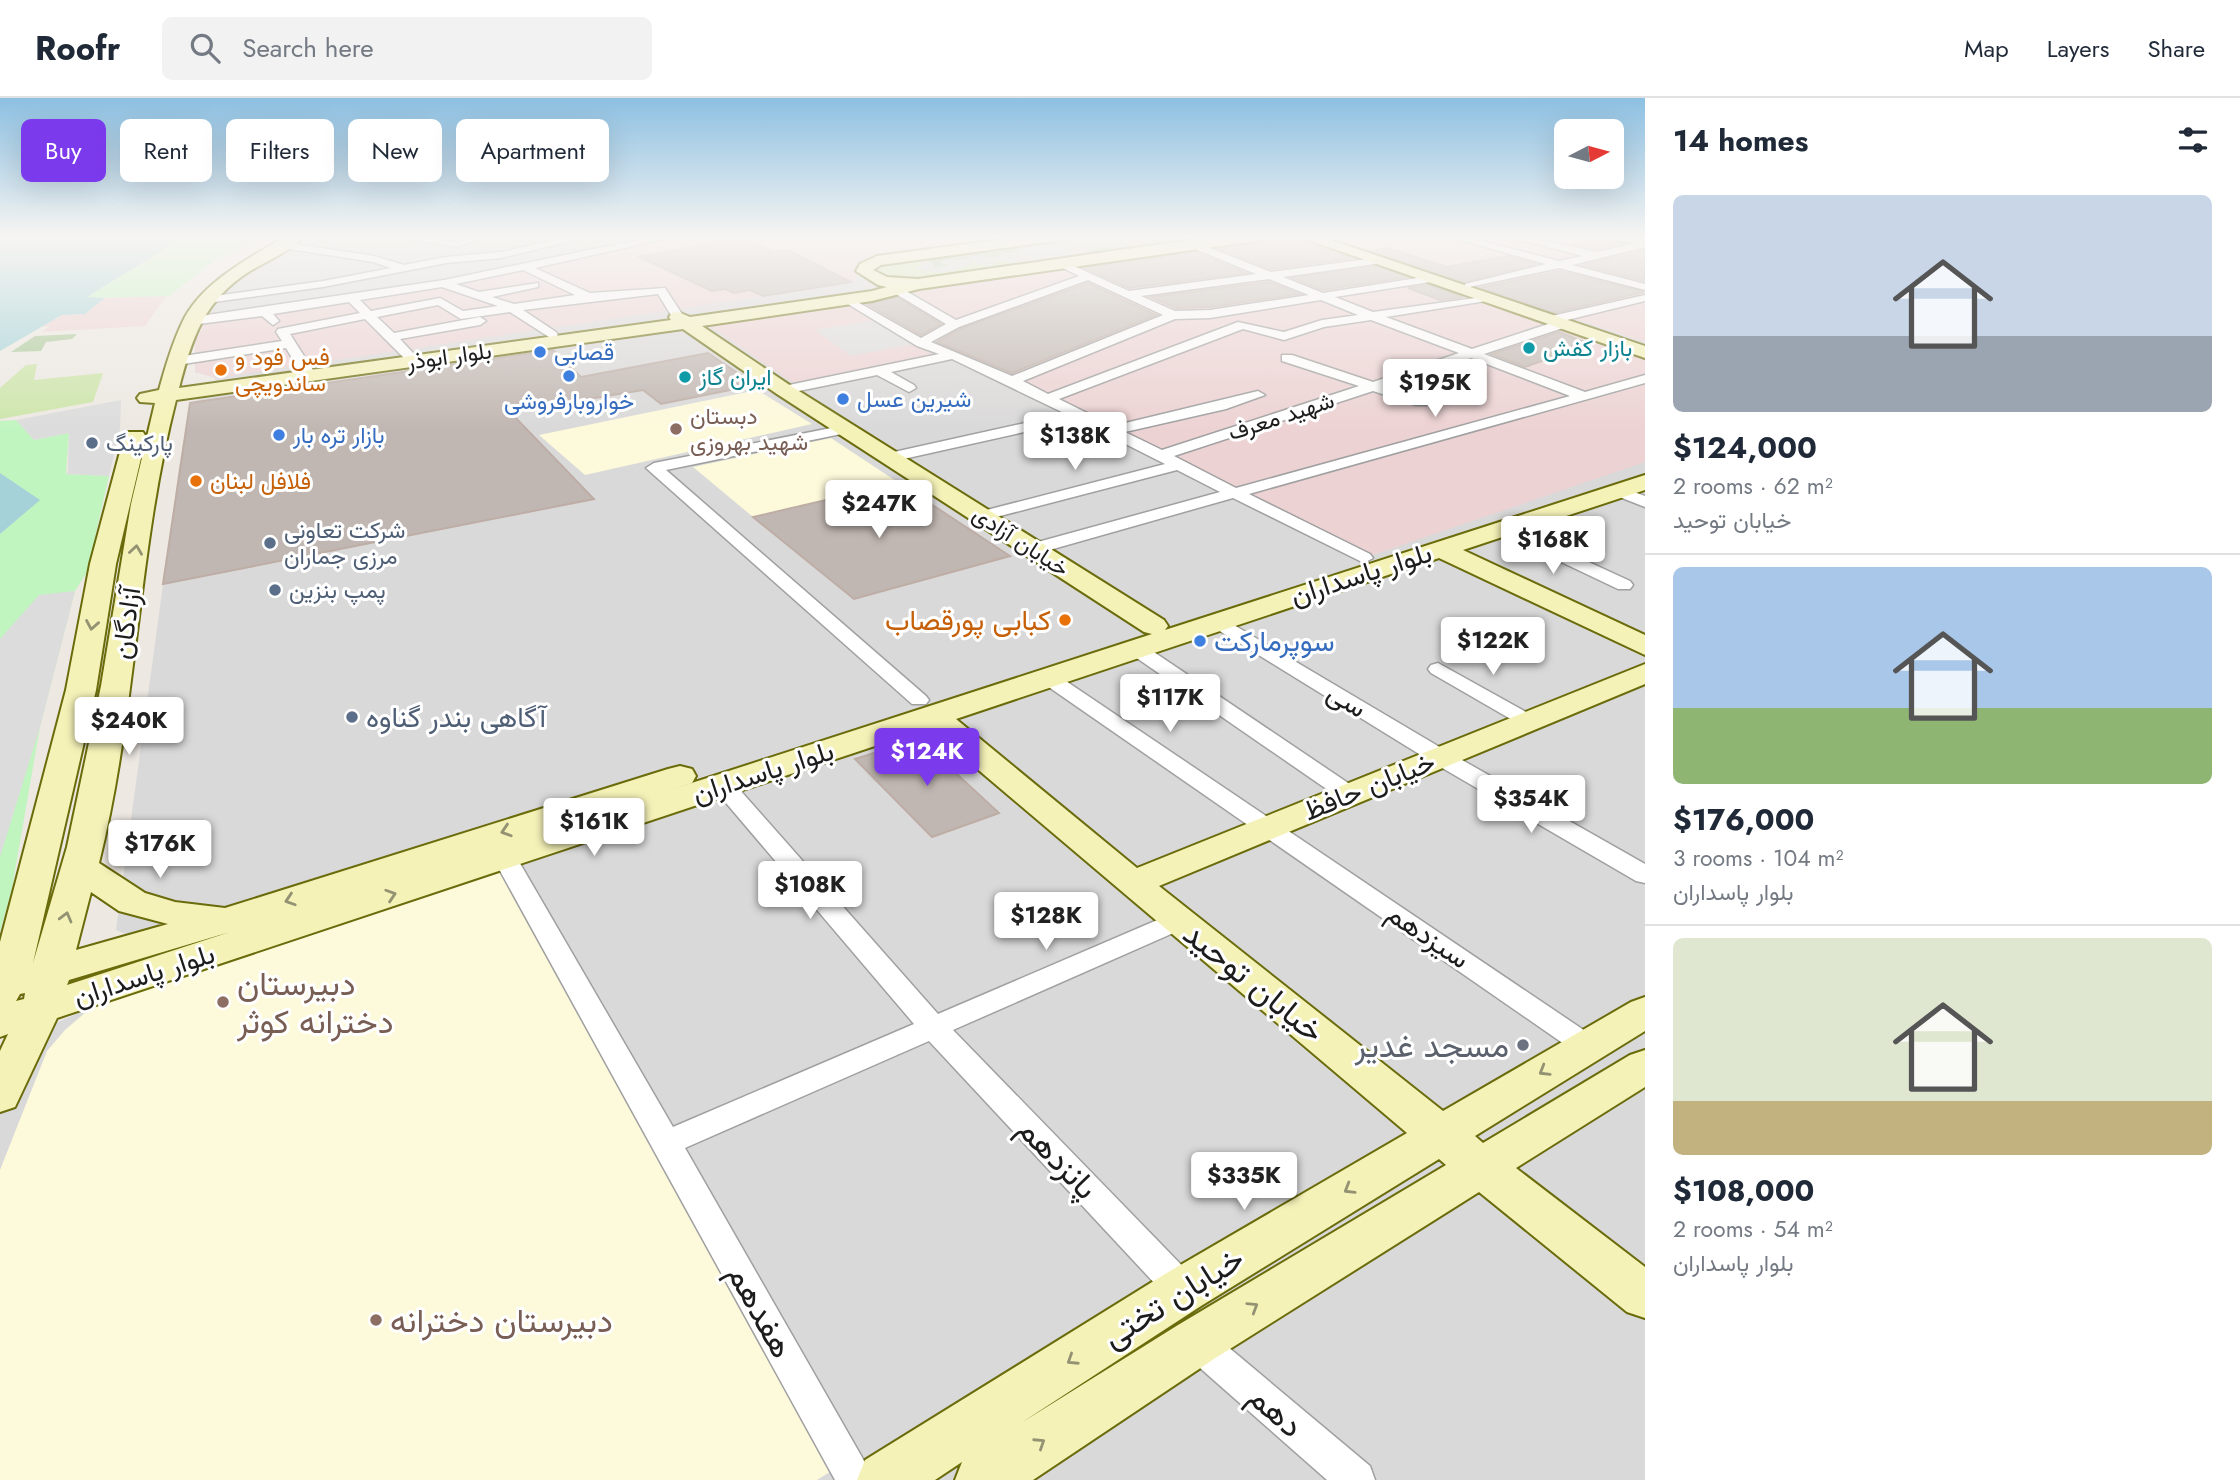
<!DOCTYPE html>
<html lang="en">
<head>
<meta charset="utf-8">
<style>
  :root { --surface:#fff; --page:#f2f2f3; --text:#1f2937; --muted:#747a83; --line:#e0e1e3; --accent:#7c3aed }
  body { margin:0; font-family:Jost,Vazirmatn,sans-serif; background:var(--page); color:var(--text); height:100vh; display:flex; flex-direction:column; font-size:26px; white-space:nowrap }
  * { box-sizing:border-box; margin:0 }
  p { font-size:23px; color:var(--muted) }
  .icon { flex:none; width:38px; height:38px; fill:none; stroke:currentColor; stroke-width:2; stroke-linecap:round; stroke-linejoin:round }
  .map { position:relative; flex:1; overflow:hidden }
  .sheet { display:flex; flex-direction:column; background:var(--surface); width:595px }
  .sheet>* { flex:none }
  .hud { position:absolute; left:21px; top:21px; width:665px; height:63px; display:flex; gap:14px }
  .needle { width:46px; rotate:84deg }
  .buttons { position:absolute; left:1554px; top:21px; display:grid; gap:14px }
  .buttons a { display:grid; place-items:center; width:70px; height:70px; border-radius:10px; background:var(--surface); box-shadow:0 7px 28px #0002; font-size:35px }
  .price { position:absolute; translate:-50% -60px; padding:0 16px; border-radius:7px; background:#fff; color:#222; font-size:23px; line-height:46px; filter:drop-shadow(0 2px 4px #0008) }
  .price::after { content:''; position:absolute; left:50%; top:42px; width:21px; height:16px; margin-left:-10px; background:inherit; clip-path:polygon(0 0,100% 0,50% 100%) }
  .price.current { background:var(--accent); color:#fff }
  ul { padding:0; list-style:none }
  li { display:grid; align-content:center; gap:14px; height:371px; padding:0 28px }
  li+li { border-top:2px solid var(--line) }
  li span { display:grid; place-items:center; height:217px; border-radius:10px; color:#555 }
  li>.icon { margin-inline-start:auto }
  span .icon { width:126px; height:126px; fill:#fffc; stroke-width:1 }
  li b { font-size:30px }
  h2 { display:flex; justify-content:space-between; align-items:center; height:84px; padding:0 28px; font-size:30px }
  .tag { padding:0 24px; border-radius:10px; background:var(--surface); box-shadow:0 7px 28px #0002; font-size:24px; line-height:63px }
  .tag.current { background:var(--accent); color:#fff }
  header { display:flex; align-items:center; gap:42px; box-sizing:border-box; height:98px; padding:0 35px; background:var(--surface); border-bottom:2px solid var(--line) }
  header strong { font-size:33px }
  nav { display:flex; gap:38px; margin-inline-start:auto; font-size:24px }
  .search { width:490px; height:63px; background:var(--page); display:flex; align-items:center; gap:18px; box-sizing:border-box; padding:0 24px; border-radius:10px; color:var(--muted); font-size:26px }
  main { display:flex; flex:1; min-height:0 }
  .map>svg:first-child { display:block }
  .residential { fill:#dad9d9 }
  .commercial { fill:#edd2d3 }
  .education { fill:#fdf9db }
  .grass { fill:#cde5aa }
  .forest { fill:#acca99 }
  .park { fill:#c1f5c0 }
  .parking { fill:#dcdcdc }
  .water { fill:#a4d2d8 }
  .building { fill:#c1b7b2; stroke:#bdada5; stroke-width:2 }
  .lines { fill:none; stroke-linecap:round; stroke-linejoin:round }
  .street-casing { stroke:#a0a0a0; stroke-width:3 }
  .secondary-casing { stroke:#6a6b0b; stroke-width:4 }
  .street { fill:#fff; fill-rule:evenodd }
  .secondary { fill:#f5f2b8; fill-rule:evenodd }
  .oneway { stroke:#939272 }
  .culture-dot { fill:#0f9aa8; stroke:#fff; stroke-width:2.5 }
  .shop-dot { fill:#3f7fe0; stroke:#fff; stroke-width:2.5 }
  .food-dot { fill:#e8710a; stroke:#fff; stroke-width:2.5 }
  .education-dot { fill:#8d6e63; stroke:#fff; stroke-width:2.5 }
  .service-dot { fill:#5c6f8a; stroke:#fff; stroke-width:2.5 }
  .worship-dot { fill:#6b7280; stroke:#fff; stroke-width:2.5 }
  .labels { text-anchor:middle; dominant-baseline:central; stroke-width:6; stroke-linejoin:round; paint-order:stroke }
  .far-culture-label { font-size:23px; fill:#0d838f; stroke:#fff; text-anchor:start }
  .far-shop-label { font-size:23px; fill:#366cbe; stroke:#fff; text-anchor:start }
  .far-street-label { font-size:23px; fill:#1c1c1c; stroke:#fff }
  .far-food-label { font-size:23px; fill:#c56008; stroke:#fff; text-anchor:start }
  .far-education-label { font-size:23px; fill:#785e54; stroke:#fff; text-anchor:start }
  .far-service-label { font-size:23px; fill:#4e5e75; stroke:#fff; text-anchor:start }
  .street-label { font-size:28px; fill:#1c1c1c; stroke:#fff }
  .food-label { font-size:28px; fill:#c56008; stroke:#fff; text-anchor:end }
  .shop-label { font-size:28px; fill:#366cbe; stroke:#fff; text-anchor:start }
  .service-label { font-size:28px; fill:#4e5e75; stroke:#fff; text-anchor:start }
  .near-street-label { font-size:33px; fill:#1c1c1c; stroke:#fff }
  .near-education-label { font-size:33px; fill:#785e54; stroke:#fff; text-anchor:start }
  .near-worship-label { font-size:33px; fill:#5b616d; stroke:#fff; text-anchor:end }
</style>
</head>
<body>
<header>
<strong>Roofr</strong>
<div class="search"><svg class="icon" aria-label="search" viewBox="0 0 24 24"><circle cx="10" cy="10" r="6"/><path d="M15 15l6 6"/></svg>Search here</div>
<nav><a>Map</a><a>Layers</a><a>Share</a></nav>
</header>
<main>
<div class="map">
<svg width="1645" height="1382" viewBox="0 0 1645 1382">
  <rect width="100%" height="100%" fill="#ede8e2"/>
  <!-- residential -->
  <polygon class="residential" points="1645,138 1645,1382 0,1382 0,951 93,908 168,854 116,832 179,369 190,305 216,295 215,280 195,274 195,241 202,231 201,224 212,209 246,174 307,138"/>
  <!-- commercial -->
  <g class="commercial">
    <polygon points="673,138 1065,138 866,169 850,185 216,280 195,274 195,241 202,231 201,224 525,168"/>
    <polygon points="1323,138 1599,138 1645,148 1645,244"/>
    <polygon points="1272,139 1305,142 1645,260 1645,364 1364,460 953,256 796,287 706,225 848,204 924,244 852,202"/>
    <polygon points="166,198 145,228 42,234 50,228 41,229 62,217 85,216 105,200"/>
  </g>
  <!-- education -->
  <g class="education">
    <polygon points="757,292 812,326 585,377 539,337"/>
    <polygon points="831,340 899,385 753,419 693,369"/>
    <polygon points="508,766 833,1372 817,1382 0,1382 0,1072 47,953 65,932 93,908"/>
  </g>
  <!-- grass -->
  <g class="grass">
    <path d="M988,161L1012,164L1005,167L1007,169C982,172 892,193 878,171L881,168L916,163L923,168L914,170C935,179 958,173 977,162L975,165L988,168L997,165Z"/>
    <polygon points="37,266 34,282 103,275 93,304 0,321 0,290 26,267"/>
  </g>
  <!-- forest -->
  <g class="forest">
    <path d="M1145,138H1161L1177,145L1074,160C1096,146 1107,150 1131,149L1127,146L1154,142Z"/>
    <polygon points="1029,146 1013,155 1003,155 997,159 967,158 972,161 943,162 941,165 949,167 935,170 931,164 921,161"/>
    <polygon points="77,236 72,241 46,244 41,253 11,254 35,238"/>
  </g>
  <!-- park -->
  <g class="park">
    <polygon points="185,138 269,138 217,161 169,198 86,200"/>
    <polygon points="16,322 34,342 69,335 66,376 109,378 87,474 75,493 40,629 12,790 0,834 0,436 39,402 0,375 0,323"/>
  </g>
  <!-- parking -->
  <g class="parking">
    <polygon points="882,221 921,245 851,258 815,232"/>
    <polygon points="121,302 120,331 109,378 66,376 68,374 69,335 34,342 16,322"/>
    <polygon points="75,493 40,629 0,759 0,541 39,497"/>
  </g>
  <!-- water -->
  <g class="water">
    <polygon points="0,138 185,138 87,199 105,200 85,216 62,217 0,253"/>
    <polygon points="0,375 40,402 0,436"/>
  </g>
  <!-- building -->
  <g class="building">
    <polygon points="740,140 774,154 788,152 851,184 763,198 750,192 734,195 725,191 712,193 639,159"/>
    <polygon points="1607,140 1622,146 1597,151 1573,146"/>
    <polygon points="1285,141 1303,144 1353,160 1271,171 1219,151"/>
    <polygon points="1387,150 1447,169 1508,158 1536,166 1464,184 1371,153"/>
    <polygon points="1645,152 1645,183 1583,167"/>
    <polygon points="1196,154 1246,175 1129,190 1085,170"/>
    <polygon points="1376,168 1406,179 1323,192 1293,180"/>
    <polygon points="1559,173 1644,194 1554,215 1480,190"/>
    <polygon points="1269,184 1299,196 1210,209 1176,210 1151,199"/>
    <polygon points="1088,185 1156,217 1012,275 937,244 960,231"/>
    <polygon points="1429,187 1463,199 1440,202 1408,190"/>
    <polygon points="897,199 941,226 921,237 867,206"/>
    <polygon points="1559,234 1590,246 1525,269 1492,256"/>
    <polygon points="553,252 581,279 708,255 755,287 661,306 643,292 510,314 594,401 163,486 190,305"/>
    <polygon points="899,385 1010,458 854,501 753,419"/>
    <polygon points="919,641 999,715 932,739 855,661"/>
  </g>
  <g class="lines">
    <defs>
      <g id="street">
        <path d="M390,138C412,138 432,142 454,143C465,143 476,138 488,138L457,149Z"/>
        <polygon points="572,138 592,138 501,160 446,165 323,189 207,205 201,202 207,199 323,183 391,170 373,164 277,149 276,147 281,144 374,158 404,167 446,159 501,154"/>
        <path d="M657,138H678L535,170L590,195L665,190L684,219L682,222H674L658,196L523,212L556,234L558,237L552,241L510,214L461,221L438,207L377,219L394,235L480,219L486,223L480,227L400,241L415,257L409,261L404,260L365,221L290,236L313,272L306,276L301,275L286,250L177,267L171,263L177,259L282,243L276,234L278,231L360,215L349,204L273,216L279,223L273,227L262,218L191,227L185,223L187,220L444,182ZM523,172L575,197L514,206L492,199L538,189V185L479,194L456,186ZM442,189L498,208L463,213L440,200L371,213L360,202Z"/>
        <polygon points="716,138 729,138 724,141"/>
        <polygon points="1323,138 1345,138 1323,142"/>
        <polygon points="1445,138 1463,138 1559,163 1583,158 1504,138 1524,138 1597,154 1645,143 1645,149 1572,167 1645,186 1645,192 1559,170 1465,190 1465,186 1546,166"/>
        <path d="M1192,143L1271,174L1375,160L1380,163L1375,166L1283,179L1323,195L1430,178L1436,181L1430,184L1335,199L1373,214L1490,198V202L1486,203L1386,219L1472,251L1551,225H1547V219L1645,197V203L1563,223L1568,226L1566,229L1484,256L1585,294L1645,277V285L1249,396L1370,456L1373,460L1364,465L1233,400L1039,455H1027L1024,451L1027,447L1220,394L1177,372L981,423L973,418L975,415L1165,366L1078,322L890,364L885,362L882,359L885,356L1066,316L952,261L891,274L914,287L916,290L909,294L877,277L784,296L777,292L784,288L939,256L917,248L843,203L841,201L847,198L921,240L946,226L891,193V189H899L956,222L1079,178L1059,168L1058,166L1063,163L1129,193L1256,176L1188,148L1187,146ZM1269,181L1309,197L1210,212L1175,213L1141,198ZM1088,182L1163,217L1012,278L931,244L959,229ZM1321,202L1358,217L1322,222L1284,234L1238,224L1048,296L1023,283L1175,221L1210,220ZM1371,222L1459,255L1373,284L1292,257H1282V263L1359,288L1162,352L1125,334L1226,311L1265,297L1258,293L1113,328L1059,301L1243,231L1284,242L1324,229ZM1471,260L1570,298L1236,390L1174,358L1373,293L1416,307H1426V301L1386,288Z"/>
        <polygon points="846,327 851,328 853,331 851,334 666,372 926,598 929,602 926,606 912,606 646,370 654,365"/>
        <polygon points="1618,388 1645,398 1645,409 1612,396 1610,393 1612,390"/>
        <polygon points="1504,425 1630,483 1633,487 1630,491 1618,491 1498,434 1496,430"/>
        <polygon points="1217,517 1448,654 1645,766 1645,785 1636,783 1432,664 1210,527 1208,523"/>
        <polygon points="1135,544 1142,546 1357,691 1360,696 1357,701 1341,701 1128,554 1125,550 1128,546"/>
        <polygon points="1438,565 1535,619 1539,623 1535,627 1521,627 1431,575 1428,571 1431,567"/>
        <polygon points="1047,573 1054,575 1597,941 1601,948 1597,955 1587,959 1577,955 1040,583 1037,579 1040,575"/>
        <polygon points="723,680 731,682 938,916 1169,817 1178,814 1187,817 1191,823 1187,829 953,932 1195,1181 1200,1192 1195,1203 1183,1207 1171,1203 929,943 685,1050 875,1382 835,1382 493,760 496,755 505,752 514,755 673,1029 914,926 715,692 712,687 715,682"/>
        <polygon points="1196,1228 1209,1233 1370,1368 1375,1382 1327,1382 1183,1255 1178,1244 1183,1233"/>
      </g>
      <g id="secondary">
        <path d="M286,138H304C291,153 267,163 250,173C204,202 192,240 179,290L671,222L669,219L672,215L678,214L690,219L872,193L887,189L878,187L856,173L860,166L877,158L1028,138H1069L1062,142L881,167L873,172L887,179L918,181L1217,138H1269L1262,142L919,191L872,203L702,228L791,288L1164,522L1168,528L1165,532L1645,377V392L1463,452L1645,537V557L1439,460L956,621L1137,770L1645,566V586L1159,788L1443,1013L1631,904L1645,899V933L1475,1038L1483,1045L1630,957L1645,952V989L1516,1070L1645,1169V1220L1627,1214L1479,1094L1214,1261L1033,1382H955L962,1364L935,1382H857L865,1362L1165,1176L1407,1035L929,630L57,920L15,1009L0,1014V953L8,936L0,939V844L66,592L90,466L124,339L127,334H143L146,339L116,466L96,592L33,865L67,749L101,588L131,406L155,305L140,304L137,300L140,296L159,292C165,270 172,246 182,225C201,184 250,160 286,138ZM683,231L777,296L1144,534L1152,536L667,693L692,685L696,678L692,671L680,668L668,671L225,810L175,804L145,795L99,765C137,613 137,454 176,302ZM91,794L119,813L168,826L76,852ZM230,834L67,887L69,882ZM25,895L24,901L16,903L20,896ZM1439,1061L1446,1067L1178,1227L1021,1325L1201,1208Z"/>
        <polygon points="1297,138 1319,138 1645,248 1645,260"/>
        <polygon points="1612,138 1645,140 1645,148 1614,141"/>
      </g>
    </defs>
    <!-- street casing -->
    <use href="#street" class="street-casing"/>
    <!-- secondary casing -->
    <use href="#secondary" class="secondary-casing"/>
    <!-- street -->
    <use href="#street" class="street"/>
    <!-- secondary -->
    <use href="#secondary" class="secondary"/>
  </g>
  <!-- one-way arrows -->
  <defs><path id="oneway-chevron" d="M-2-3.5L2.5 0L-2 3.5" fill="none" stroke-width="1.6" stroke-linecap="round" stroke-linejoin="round" transform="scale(1.75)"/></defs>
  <g class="oneway">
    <use href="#oneway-chevron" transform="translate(136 452) rotate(-82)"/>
    <use href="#oneway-chevron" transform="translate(92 527) rotate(100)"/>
    <use href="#oneway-chevron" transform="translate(506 733) rotate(162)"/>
    <use href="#oneway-chevron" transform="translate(391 797) rotate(-18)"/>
    <use href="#oneway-chevron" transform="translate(290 802) rotate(162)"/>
    <use href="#oneway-chevron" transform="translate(66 819) rotate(-75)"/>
    <use href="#oneway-chevron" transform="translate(1544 973) rotate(149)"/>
    <use href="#oneway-chevron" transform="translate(1349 1091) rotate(149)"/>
    <use href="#oneway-chevron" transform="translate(1253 1209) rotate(-32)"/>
    <use href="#oneway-chevron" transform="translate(1072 1262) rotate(147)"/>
    <use href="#oneway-chevron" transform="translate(1040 1345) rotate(-33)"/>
  </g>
  <!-- sky -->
  <linearGradient id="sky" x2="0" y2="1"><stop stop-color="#8dc0e2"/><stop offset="0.42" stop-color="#f7f5f2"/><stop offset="1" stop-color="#f7f5f2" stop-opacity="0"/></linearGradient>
  <rect width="1645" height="332" fill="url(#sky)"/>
  <!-- markers -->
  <g class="culture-dot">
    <circle cx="1529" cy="250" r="7"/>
    <circle cx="685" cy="279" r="7"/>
  </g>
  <g class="shop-dot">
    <circle cx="540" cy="254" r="7"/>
    <circle cx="569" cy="278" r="7"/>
    <circle cx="843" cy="301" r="7"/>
    <circle cx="279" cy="337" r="7"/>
    <circle cx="1200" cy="543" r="7"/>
  </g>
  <g class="food-dot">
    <circle cx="221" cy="272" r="7"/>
    <circle cx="196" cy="383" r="7"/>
    <circle cx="1065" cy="522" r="7"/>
  </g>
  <g class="education-dot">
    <circle cx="676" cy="331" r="7"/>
    <circle cx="223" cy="904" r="7"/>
    <circle cx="376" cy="1222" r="7"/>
  </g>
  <g class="service-dot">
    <circle cx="92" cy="345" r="7"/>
    <circle cx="270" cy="445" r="7"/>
    <circle cx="275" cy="492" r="7"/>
    <circle cx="352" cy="619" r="7"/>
  </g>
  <circle class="worship-dot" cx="1523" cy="947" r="7"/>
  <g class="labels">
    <!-- far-culture labels -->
    <g class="far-culture-label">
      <text x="1543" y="250">بازار کفش</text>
      <text x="699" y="279">ایران گاز</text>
    </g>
    <!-- far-shop labels -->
    <g class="far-shop-label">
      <text x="554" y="254">قصابی</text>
      <text x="857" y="301">شیرین عسل</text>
      <text x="569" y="303" text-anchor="middle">خواروبارفروشی</text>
      <text x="293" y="337">بازار تره بار</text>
    </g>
    <!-- far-street labels -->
    <g class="far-street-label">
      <text transform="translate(449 258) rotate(-8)">بلوار ابوذر</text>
      <text transform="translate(1281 318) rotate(-18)">شهید معرف</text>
      <text transform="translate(1021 443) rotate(33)">خیابان آزادی</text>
    </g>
    <!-- far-food labels -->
    <g class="far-food-label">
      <text x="235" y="259">فس فود و<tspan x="235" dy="26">ساندویچی</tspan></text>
      <text x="210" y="383">فلافل لبنان</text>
    </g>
    <!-- far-education labels -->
    <g class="far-education-label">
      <text x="690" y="318">دبستان<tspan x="690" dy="26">شهید بهروزی</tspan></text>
    </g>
    <!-- far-service labels -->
    <g class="far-service-label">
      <text x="106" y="345">پارکینگ</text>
      <text x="284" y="432">شرکت تعاونی<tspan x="284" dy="26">مرزی جماران</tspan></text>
      <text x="289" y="492">پمپ بنزین</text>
    </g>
    <!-- street labels -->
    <g class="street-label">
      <text transform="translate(1361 476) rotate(-18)">بلوار پاسداران</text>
      <text transform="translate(126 525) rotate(-82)">آزادگان</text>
      <text transform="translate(1347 602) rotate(32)">سی</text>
      <text transform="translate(763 674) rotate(-18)">بلوار پاسداران</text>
      <text transform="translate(1369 688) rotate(-22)">خیابان حافظ</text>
      <text transform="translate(1428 838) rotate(34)">سیزدهم</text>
      <text transform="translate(144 877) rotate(-18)">بلوار پاسداران</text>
    </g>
    <!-- food labels -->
    <g class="food-label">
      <text x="1051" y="522">کبابی پورقصاب</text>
    </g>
    <!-- shop labels -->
    <g class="shop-label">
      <text x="1214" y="543">سوپرمارکت</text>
    </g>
    <!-- service labels -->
    <g class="service-label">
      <text x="366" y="619">آگاهی بندر گناوه</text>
    </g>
    <!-- near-street labels -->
    <g class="near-street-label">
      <text transform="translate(1254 884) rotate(39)">خیابان توحید</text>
      <text transform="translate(1058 1060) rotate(46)">پانزدهم</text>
      <text transform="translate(1173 1199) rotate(-32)">خیابان تختی</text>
      <text transform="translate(761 1213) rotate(61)">هفدهم</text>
      <text transform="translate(1276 1313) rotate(41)">دهم</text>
    </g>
    <!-- near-education labels -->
    <g class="near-education-label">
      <text x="237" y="885">دبیرستان<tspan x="237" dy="38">دخترانه کوثر</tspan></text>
      <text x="390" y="1222">دبیرستان دخترانه</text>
    </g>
    <!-- near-worship labels -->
    <g class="near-worship-label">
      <text x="1509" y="947">مسجد غدیر</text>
    </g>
  </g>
</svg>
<div class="buttons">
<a><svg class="needle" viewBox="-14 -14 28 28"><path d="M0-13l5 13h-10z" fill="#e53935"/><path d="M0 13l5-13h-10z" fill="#747a83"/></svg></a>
</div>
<b class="price" style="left:1435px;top:321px">$195K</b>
<b class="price" style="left:1075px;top:374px">$138K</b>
<b class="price" style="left:879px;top:442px">$247K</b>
<b class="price" style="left:1553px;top:478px">$168K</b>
<b class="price" style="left:1493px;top:579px">$122K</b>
<b class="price" style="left:1170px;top:636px">$117K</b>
<b class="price" style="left:129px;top:659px">$240K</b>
<b class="price current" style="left:927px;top:690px">$124K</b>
<b class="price" style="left:1531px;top:737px">$354K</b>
<b class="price" style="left:594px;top:760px">$161K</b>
<b class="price" style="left:160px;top:782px">$176K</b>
<b class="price" style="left:810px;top:823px">$108K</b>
<b class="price" style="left:1046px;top:854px">$128K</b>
<b class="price" style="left:1244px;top:1114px">$335K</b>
<div class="hud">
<a class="tag current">Buy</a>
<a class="tag">Rent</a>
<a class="tag">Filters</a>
<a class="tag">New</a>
<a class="tag">Apartment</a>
</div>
</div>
<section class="sheet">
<h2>14 homes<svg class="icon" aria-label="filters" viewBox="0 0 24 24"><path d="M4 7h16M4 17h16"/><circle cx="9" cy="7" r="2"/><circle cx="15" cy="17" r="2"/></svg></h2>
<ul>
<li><span style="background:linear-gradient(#c9d6e8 65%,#9aa5b1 0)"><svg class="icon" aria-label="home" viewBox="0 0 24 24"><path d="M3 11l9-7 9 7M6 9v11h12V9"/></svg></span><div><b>$124,000</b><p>2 rooms · 62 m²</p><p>خیابان توحید</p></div></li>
<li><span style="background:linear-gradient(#a9c7e8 65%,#8fb573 0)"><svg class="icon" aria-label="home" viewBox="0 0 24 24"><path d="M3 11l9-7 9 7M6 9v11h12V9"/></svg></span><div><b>$176,000</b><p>3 rooms · 104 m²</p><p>بلوار پاسداران</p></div></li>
<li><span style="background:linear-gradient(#dfe7d0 75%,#c2b280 0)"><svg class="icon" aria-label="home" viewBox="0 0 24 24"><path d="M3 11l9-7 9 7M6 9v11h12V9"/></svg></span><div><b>$108,000</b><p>2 rooms · 54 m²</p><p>بلوار پاسداران</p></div></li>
</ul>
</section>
</main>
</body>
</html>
